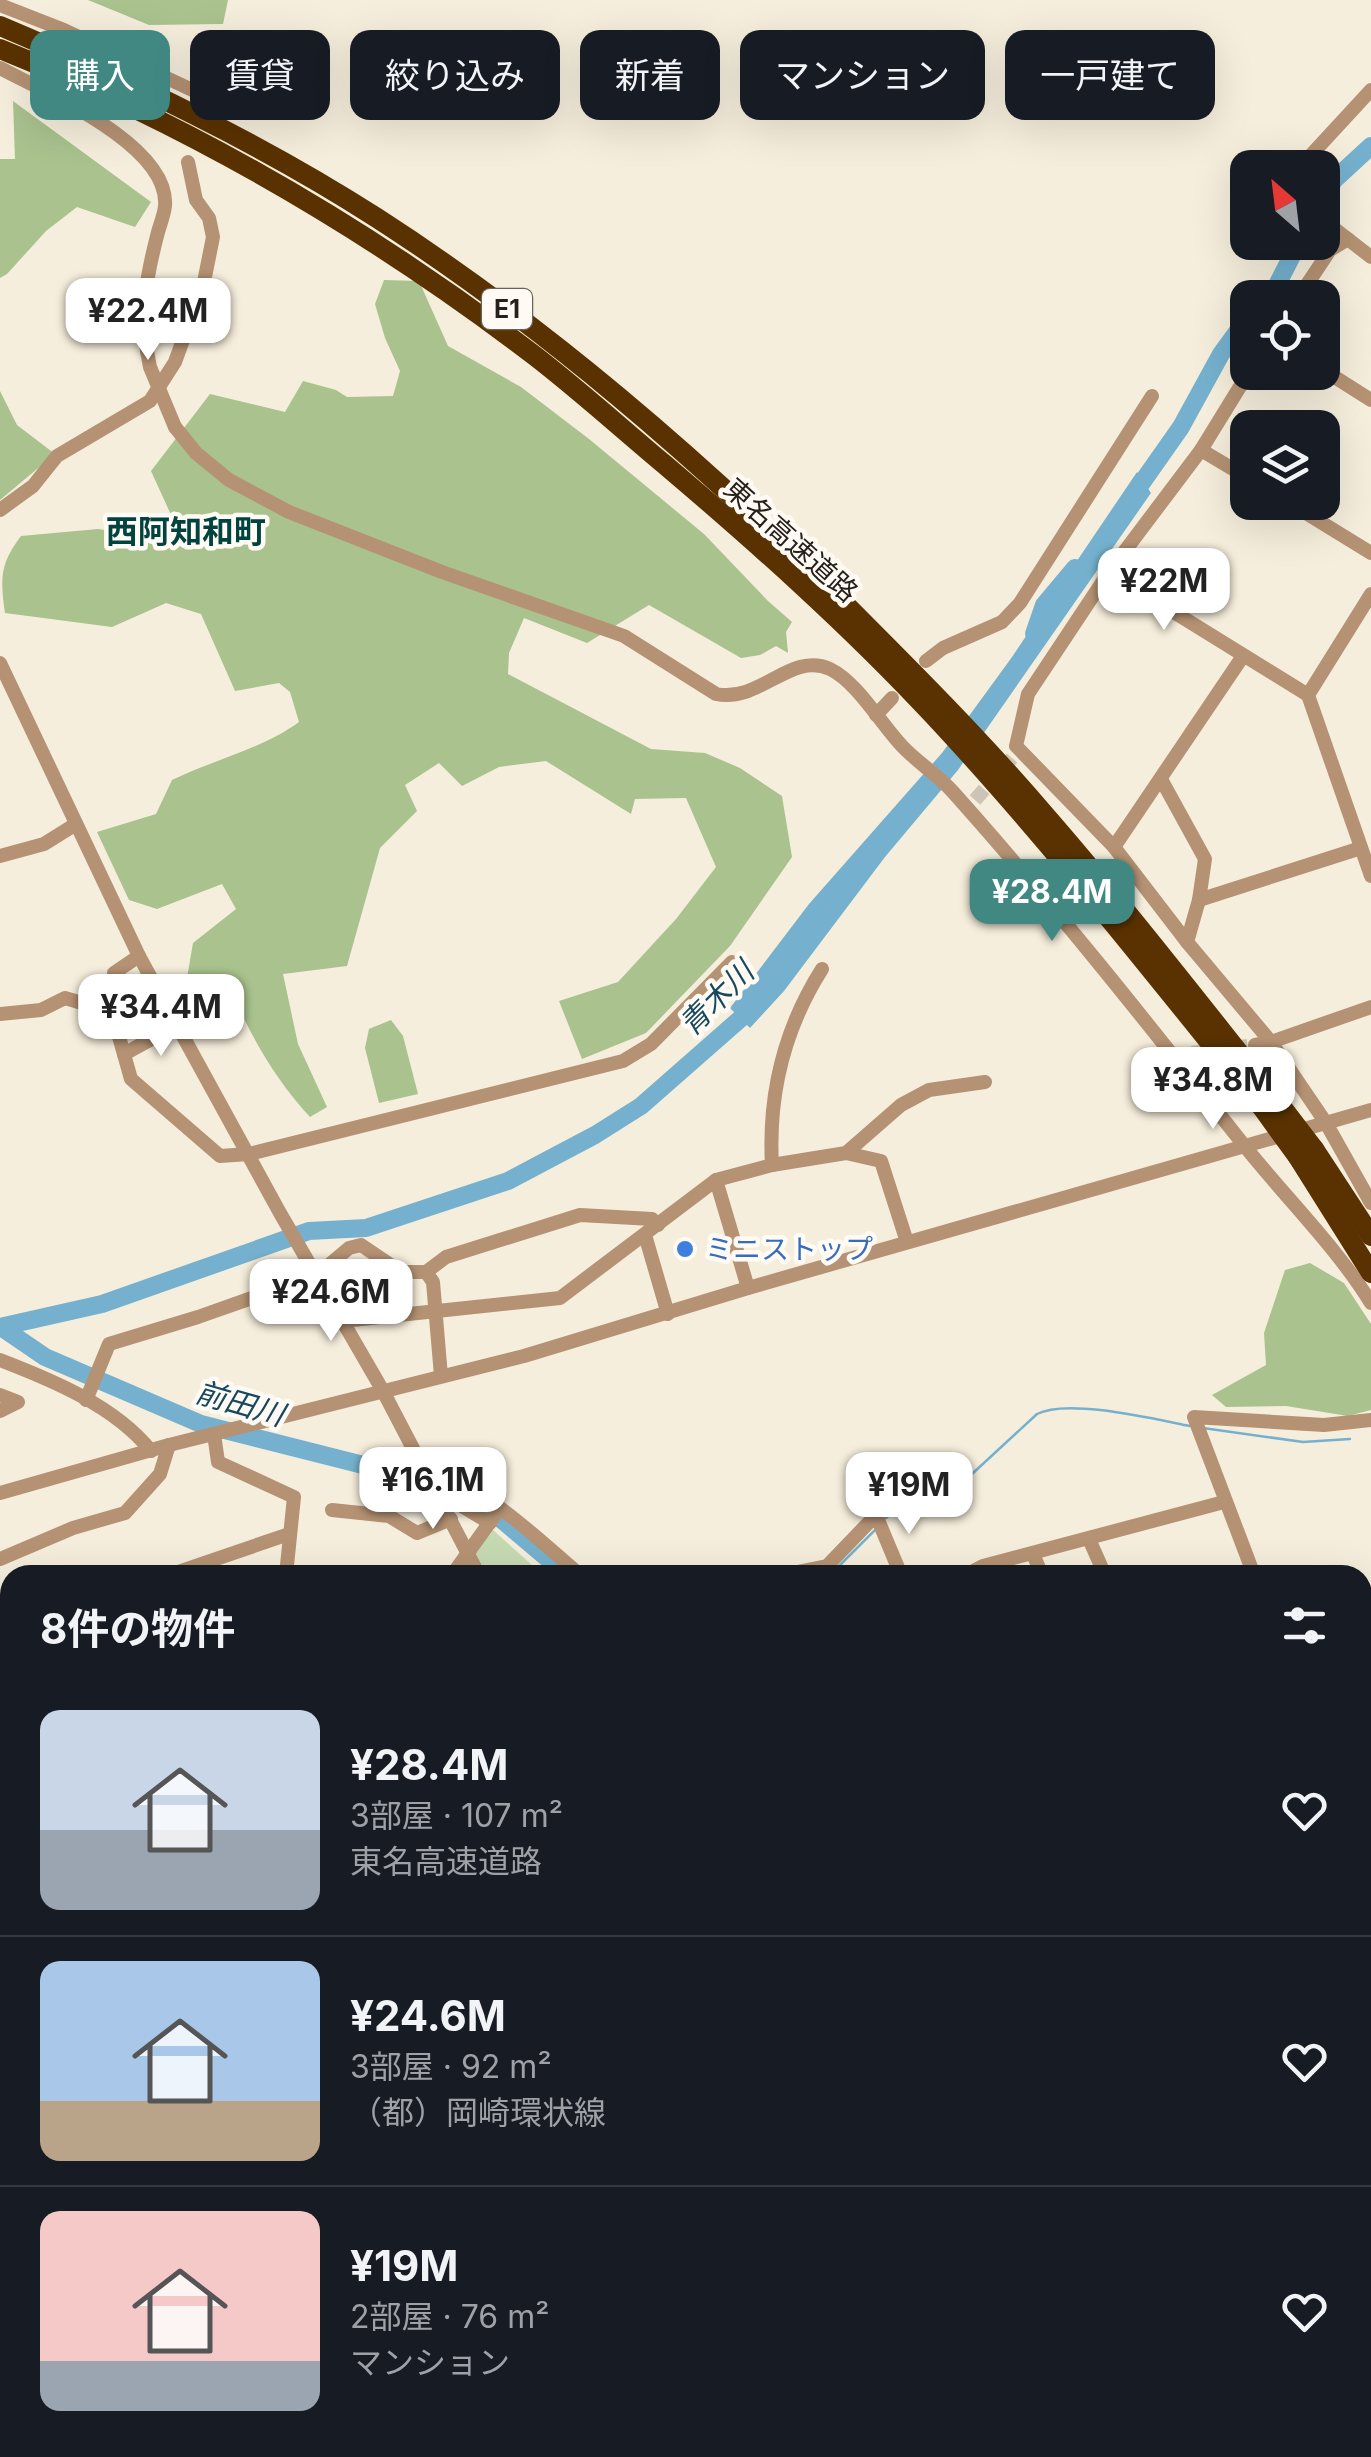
<!DOCTYPE html>
<html lang="ja">
<head>
<meta charset="utf-8">
<style>
  :root { --surface:#171b24; --page:#242831; --text:#f1f3f6; --muted:#9ea1a6; --line:#363941; --accent:#418883 }
  body { margin:0; font-family:Inter,"Noto Sans JP",sans-serif; background:var(--page); color:var(--text); height:100vh; display:flex; flex-direction:column; font-size:38px; white-space:nowrap }
  * { box-sizing:border-box; margin:0 }
  p { font-size:32px; color:var(--muted) }
  .icon { flex:none; width:55px; height:55px; fill:none; stroke:currentColor; stroke-width:2; stroke-linecap:round; stroke-linejoin:round }
  .map { position:relative; flex:1; overflow:hidden }
  .side { position:absolute; left:0px; top:1565px; width:1372px; height:892px; display:flex; flex-direction:column; background:var(--surface); border-radius:30px 30px 0 0; box-shadow:0 10px 40px #0002 }
  .side>* { flex:none }
  .guide { position:absolute; left:30px; top:30px; width:1312px; height:90px; display:flex; gap:20px }
  .needle { width:65px; rotate:332deg }
  .buttons { position:absolute; left:1230px; top:150px; display:grid; gap:20px }
  .buttons a { display:grid; place-items:center; width:110px; height:110px; border-radius:20px; background:var(--surface); box-shadow:0 10px 40px #0002; font-size:50px }
  .price { position:absolute; translate:-50% -85px; padding:0 22px; border-radius:20px; background:#fff; color:#222; font-size:32px; line-height:65px; filter:drop-shadow(0 2px 5px #0008) }
  .price::after { content:''; position:absolute; left:50%; top:60px; width:30px; height:22px; margin-left:-15px; background:inherit; clip-path:polygon(0 0,100% 0,50% 100%) }
  .price.selected { background:var(--accent); color:#fff }
  ul { padding:0; list-style:none }
  li { display:flex; align-items:center; gap:30px; height:250px; padding:0 40px }
  li+li { border-top:2px solid var(--line) }
  li span { display:grid; place-items:center; flex:none; width:280px; height:200px; border-radius:20px; color:#555 }
  li>.icon { margin-inline-start:auto }
  span .icon { width:120px; height:120px; fill:#fffc; stroke-width:1 }
  li b { font-size:42px }
  h2 { display:flex; justify-content:space-between; align-items:center; height:120px; padding:0 40px; font-size:42px }
  .chip { padding:0 35px; border-radius:20px; background:var(--surface); box-shadow:0 10px 40px #0002; font-size:35px; line-height:90px }
  .chip.selected { background:var(--accent); color:#fff }
  .map>svg:first-child { display:block }
  .green { fill:#c6dab2 }
  .forest { fill:#a9c28e }
  .water { fill:#75b1ce }
  .lines { fill:none; stroke-linecap:round; stroke-linejoin:round }
  .stream { stroke:#75b1ce; stroke-width:2.5 }
  .river { stroke:#75b1ce; stroke-width:18 }
  .minor-tunnel { stroke:#ccc5b5; stroke-width:14; stroke-dasharray:14 7; stroke-linecap:butt }
  .minor { stroke:#b59273; stroke-width:14 }
  .major { stroke:#784813; stroke-width:18 }
  .highway { stroke:#5a3201; stroke-width:20 }
  .minor-bridge { stroke:#b59273; stroke-width:14 }
  .highway-bridge { stroke:#5a3201; stroke-width:20 }
  .shop-dot { fill:#3f7fe0; stroke:#fffbf4; stroke-width:4 }
  .labels { text-anchor:middle; dominant-baseline:central; stroke-width:9; stroke-linejoin:round; paint-order:stroke }
  .shield { fill:#fffbf4; stroke:#66635c; stroke-width:2.5 }
  .shield-label { font-size:25px; font-weight:bold; fill:#25221b }
  .street-label { font-size:28px; fill:#25221b; stroke:#fffbf4 }
  .shop-label { font-size:28px; fill:#366cbe; stroke:#fffbf4; text-anchor:start }
  .water-label { font-size:30px; font-style:italic; fill:#17495e; stroke:#fffbf4 }
  .quarter-label { font-size:32px; font-weight:bold; fill:#00433f; stroke:#fffbf4 }
</style>
</head>
<body>
<div class="map">
<svg width="1371" height="2457" viewBox="0 0 1371 2457">
  <rect width="100%" height="100%" fill="#f6eedc"/>
  <!-- green -->
  <polygon class="green" points="492,1529 543,1575 487,1575 475,1553"/>
  <!-- forest -->
  <g class="forest">
    <polygon points="88,0 228,0 223,24 149,25"/>
    <polygon points="13,101 151,202 135,227 77,207 46,231 7,274 0,278 0,159 15,159"/>
    <path d="M384,280L419,281L448,346L521,387L589,439L704,534L768,601L792,622L786,632L788,653L776,646L760,655L741,658L649,605L587,643L524,618L509,653L508,674L651,749L705,753L740,768L782,796L792,857L730,946L646,1033L582,1059L559,1001L618,982L676,919L716,867L686,798L635,799L631,814L546,761L499,767L462,786L439,763L405,785L417,811L380,848L347,966L283,974L298,1044L327,1107L310,1117C275,1079 251,1037 231,990L183,1001L193,943L236,909L222,884L157,909L129,900L97,832L156,814L172,780C213,760 262,749 299,722L290,692L279,683L235,691L201,614L166,603L112,627L5,613C0,577 0,564 21,536L98,529L183,541L151,471L210,394L285,412L303,381L336,390L347,397L393,396L400,371L385,338L375,304Z"/>
    <polygon points="0,391 17,425 55,454 0,500"/>
    <polygon points="391,1020 403,1036 418,1094 379,1103 365,1048 369,1029"/>
    <polygon points="1310,1263 1344,1283 1371,1324 1371,1410 1348,1416 1286,1406 1226,1407 1212,1395 1266,1365 1264,1333 1285,1270"/>
    <polygon points="389,2448 601,2448 602,2457 379,2457"/>
  </g>
  <!-- water -->
  <polygon class="water" points="1137,472 1151,493 958,770 885,857 784,991 750,1028 730,1008 809,904 942,753 1012,657"/>
  <g class="lines">
    <!-- stream -->
    <g class="stream">
      <polyline points="1203,1428 1303,1442 1350,1439"/>
      <path d="M886,1518L902,1503L972,1474L1037,1414C1067,1398 1154,1419 1190,1426"/>
      <polyline points="830,1575 877,1528"/>
    </g>
    <!-- river -->
    <g class="river">
      <polyline points="1322,200 1334,180 1371,146"/>
      <polyline points="1266,298 1277,285 1299,242"/>
      <polyline points="1129,501 1181,427 1221,354 1248,317"/>
      <polyline points="1034,634 1044,605 1075,568"/>
      <polyline points="0,1327 102,1304 309,1231 366,1228 508,1181 595,1135 641,1106 756,1005"/>
      <polyline points="4,1329 45,1357 201,1424 454,1488 502,1520 567,1575"/>
      <polyline points="1362,2326 1371,2329"/>
    </g>
    <!-- minor-tunnel -->
    <g class="minor-tunnel">
      <polyline points="975,800 1013,757"/>
      <polyline points="1192,1053 1255,1045"/>
    </g>
    <!-- minor -->
    <g class="minor">
      <polyline points="0,5 64,30 203,95"/>
      <path d="M0,68C45,92 170,145 165,206C164,216 159,227 157,236C147,275 140,311 147,351"/>
      <polyline points="1299,168 1371,90"/>
      <polyline points="1322,219 1371,257"/>
      <polyline points="1298,298 1330,250 1348,239"/>
      <polyline points="1322,369 1371,400"/>
      <polyline points="1249,372 1201,450 1109,572 1028,694 1016,746 1114,847 1187,942 1271,1042 1326,1123 1371,1203"/>
      <path d="M175,427L196,453L229,480L289,512L442,572L624,636L716,694C760,703 791,651 830,669C857,682 881,724 902,746C918,763 938,775 953,792C1054,905 1149,1025 1243,1144C1285,1197 1335,1245 1371,1303"/>
      <polyline points="1201,450 1248,478"/>
      <polyline points="1288,502 1371,553"/>
      <polyline points="0,510 33,486 57,456 150,401 175,362 204,282 213,237 209,218 196,200 188,162"/>
      <polyline points="1109,572 1308,695 1371,876"/>
      <polyline points="926,661 943,648 1002,622 1020,603 1152,396"/>
      <polyline points="0,663 139,956 280,1213 383,1391 479,1575"/>
      <polyline points="1308,695 1371,594"/>
      <polyline points="876,715 892,698"/>
      <polyline points="1161,779 1205,859 1199,900 1187,942"/>
      <polyline points="1114,847 1243,656"/>
      <polyline points="0,856 44,844 76,824"/>
      <polyline points="1199,900 1361,848"/>
      <polyline points="139,956 114,973 112,1012 131,1079 220,1156 249,1154 623,1061 651,1044 732,962"/>
      <polyline points="0,1014 41,1010 65,998 112,1012"/>
      <polyline points="1255,1045 1271,1042 1371,1007"/>
      <polyline points="124,1054 177,1025"/>
      <polyline points="846,1153 881,1161 907,1242"/>
      <path d="M772,1165C768,1094 784,1029 822,969"/>
      <polyline points="716,1180 748,1288"/>
      <polyline points="645,1235 668,1314"/>
      <polyline points="426,1272 446,1257 580,1215 652,1219 658,1225"/>
      <polyline points="343,1321 560,1298 716,1180 772,1165 846,1153 901,1105 929,1090 985,1082"/>
      <path d="M0,1360C52,1380 115,1406 151,1451"/>
      <polyline points="0,1395 18,1402 0,1411"/>
      <polyline points="86,1400 109,1344 198,1317 317,1275 349,1248 361,1245 401,1272 426,1272 433,1282 441,1376"/>
      <polyline points="214,1434 218,1462 294,1497 286,1575"/>
      <path d="M425,1469C486,1487 532,1534 580,1575"/>
      <polyline points="437,1491 490,1523"/>
      <polyline points="0,1493 169,1445 524,1356 748,1288 1371,1110"/>
      <polyline points="332,1510 389,1516 417,1533 451,1519"/>
      <polyline points="1089,1539 1105,1575"/>
      <polyline points="1033,1554 1042,1575"/>
      <polyline points="0,1559 73,1528 125,1513 160,1474 169,1445"/>
      <polyline points="169,1575 289,1534"/>
      <polyline points="452,1575 500,1508"/>
      <polyline points="782,1575 827,1566 876,1515 901,1575"/>
      <polyline points="966,1575 983,1566 1224,1502"/>
      <polyline points="1254,1575 1194,1417 1324,1425 1371,1420"/>
      <polyline points="1362,1631 1371,1632"/>
      <polyline points="0,1711 10,1707"/>
      <polyline points="0,1763 10,1759"/>
      <polyline points="1362,1789 1371,1787"/>
      <polyline points="0,1832 10,1828"/>
      <polyline points="1362,1842 1371,1839"/>
      <polyline points="0,1894 10,1914"/>
      <polyline points="1362,1898 1371,1895"/>
      <polyline points="0,1955 10,1951"/>
      <polyline points="0,2023 10,2043"/>
      <polyline points="0,2166 6,2177"/>
      <polyline points="0,2241 10,2240"/>
      <polyline points="1362,2316 1371,2319"/>
      <polyline points="0,2320 10,2321"/>
      <polyline points="1362,2338 1371,2341"/>
      <polyline points="0,2400 10,2402"/>
      <polyline points="324,2448 325,2457"/>
      <polyline points="805,2448 810,2457"/>
      <polyline points="921,2448 926,2457"/>
      <polyline points="1111,2448 1126,2457"/>
      <polyline points="1198,2448 1209,2457"/>
      <polyline points="1252,2448 1290,2450 1305,2448"/>
      <polyline points="1318,2448 1319,2457"/>
      <polyline points="0,2450 47,2457"/>
      <polyline points="634,2451 649,2448"/>
      <polyline points="102,2457 102,2448"/>
      <polyline points="364,2457 373,2448"/>
      <polyline points="852,2457 853,2448"/>
    </g>
    <!-- major -->
    <g class="major">
      <polyline points="1362,2224 1371,2220"/>
      <polyline points="864,2457 882,2448"/>
    </g>
    <!-- highway -->
    <g class="highway">
      <path d="M0,26C130,81 259,142 377,218C546,327 698,459 841,600C911,670 981,740 1045,815C1125,907 1199,1003 1275,1098"/>
      <path d="M0,49C192,126 371,231 535,356C579,390 621,428 664,464C757,543 849,625 933,715C1049,839 1154,974 1261,1106"/>
      <polyline points="1314,1149 1371,1236"/>
      <polyline points="1298,1157 1371,1273"/>
    </g>
    <!-- minor-bridge -->
    <polyline class="minor-bridge" points="147,351 150,367 175,427"/>
    <!-- highway-bridge -->
    <g class="highway-bridge">
      <polyline points="1275,1098 1314,1149"/>
      <polyline points="1261,1106 1298,1157"/>
    </g>
  </g>
  <!-- markers -->
  <circle class="shop-dot" cx="685" cy="1249" r="10"/>
  <g class="labels">
    <!-- shield labels -->
    <rect class="shield" x="482" y="289" width="50" height="40" rx="8"/>
    <g class="shield-label">
      <text x="507" y="309">E1</text>
    </g>
    <!-- street labels -->
    <g class="street-label">
      <text transform="translate(791 540) rotate(42)">東名高速道路</text>
    </g>
    <!-- shop labels -->
    <g class="shop-label">
      <text x="705" y="1249">ミニストップ</text>
    </g>
    <!-- water labels -->
    <g class="water-label">
      <text transform="translate(716 998) rotate(-45)">青木川</text>
      <text transform="translate(240 1403) rotate(16)">前田川</text>
    </g>
    <!-- quarter labels -->
    <g class="quarter-label">
      <text x="186" y="531">西阿知和町</text>
    </g>
  </g>
</svg>
<div class="buttons">
<a><svg class="needle" viewBox="-14 -14 28 28"><path d="M0-13l5 13h-10z" fill="#e53935"/><path d="M0 13l5-13h-10z" fill="#9ea1a6"/></svg></a>
<a><svg class="icon" aria-label="locate" viewBox="0 0 24 24"><circle cx="12" cy="12" r="6"/><path d="M12 2v4M12 18v4M2 12h4M18 12h4"/></svg></a>
<a><svg class="icon" aria-label="layers" viewBox="0 0 24 24"><path d="M12 4l9 5-9 5-9-5zM3 14l9 5 9-5"/></svg></a>
</div>
<b class="price" style="left:148px;top:363px">¥22.4M</b>
<b class="price" style="left:1164px;top:633px">¥22M</b>
<b class="price selected" style="left:1052px;top:944px">¥28.4M</b>
<b class="price" style="left:161px;top:1059px">¥34.4M</b>
<b class="price" style="left:1213px;top:1132px">¥34.8M</b>
<b class="price" style="left:331px;top:1344px">¥24.6M</b>
<b class="price" style="left:433px;top:1532px">¥16.1M</b>
<b class="price" style="left:909px;top:1537px">¥19M</b>
<div class="guide">
<a class="chip selected">購入</a>
<a class="chip">賃貸</a>
<a class="chip">絞り込み</a>
<a class="chip">新着</a>
<a class="chip">マンション</a>
<a class="chip">一戸建て</a>
</div>
<section class="side">
<h2>8件の物件<svg class="icon" aria-label="filters" viewBox="0 0 24 24"><path d="M4 7h16M4 17h16"/><circle cx="9" cy="7" r="2"/><circle cx="15" cy="17" r="2"/></svg></h2>
<ul>
<li><span style="background:linear-gradient(#c9d6e8 60%,#9aa5b1 0)"><svg class="icon" aria-label="home" viewBox="0 0 24 24"><path d="M3 11l9-7 9 7M6 9v11h12V9"/></svg></span><div><b>¥28.4M</b><p>3部屋 · 107 m²</p><p>東名高速道路</p></div><svg class="icon" aria-label="heart" viewBox="0 0 24 24"><path d="M12 20l-8-8c-3-5 5-10 8-4 3-6 11-1 8 4z"/></svg></li>
<li><span style="background:linear-gradient(#a9c7e8 70%,#b9a48a 0)"><svg class="icon" aria-label="home" viewBox="0 0 24 24"><path d="M3 11l9-7 9 7M6 9v11h12V9"/></svg></span><div><b>¥24.6M</b><p>3部屋 · 92 m²</p><p>（都）岡崎環状線</p></div><svg class="icon" aria-label="heart" viewBox="0 0 24 24"><path d="M12 20l-8-8c-3-5 5-10 8-4 3-6 11-1 8 4z"/></svg></li>
<li><span style="background:linear-gradient(#f6c9c9 75%,#9aa5b1 0)"><svg class="icon" aria-label="home" viewBox="0 0 24 24"><path d="M3 11l9-7 9 7M6 9v11h12V9"/></svg></span><div><b>¥19M</b><p>2部屋 · 76 m²</p><p>マンション</p></div><svg class="icon" aria-label="heart" viewBox="0 0 24 24"><path d="M12 20l-8-8c-3-5 5-10 8-4 3-6 11-1 8 4z"/></svg></li>
</ul>
</section>
</div>
</body>
</html>
